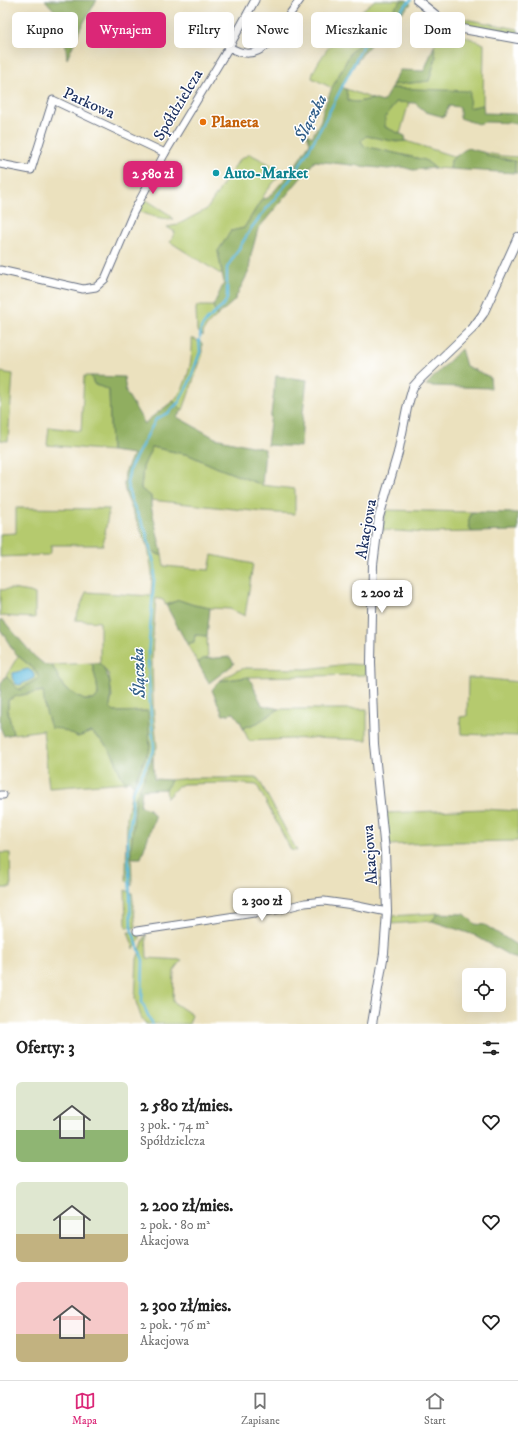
<!DOCTYPE html>
<html lang="pl">
<head>
<meta charset="utf-8">
<style>
  :root { --surface:#fff; --page:#f6f6f6; --text:#222; --muted:#767676; --line:#e0e0e0; --accent:#db2777 }
  body { margin:0; font-family:"IM FELL DW Pica",serif; background:var(--page); color:var(--text); height:100vh; display:flex; flex-direction:column; font-size:15px; white-space:nowrap }
  * { box-sizing:border-box; margin:0 }
  p { font-size:13px; color:var(--muted) }
  .icon { flex:none; width:22px; height:22px; fill:none; stroke:currentColor; stroke-width:2; stroke-linecap:round; stroke-linejoin:round }
  .map { position:relative; height:1024px; overflow:hidden }
  .side { display:flex; flex-direction:column; background:var(--surface); flex:1 }
  .side>* { flex:none }
  .hud { position:absolute; left:12px; top:12px; width:494px; height:36px; display:flex; gap:8px }
  .fabs { position:absolute; left:462px; top:968px; display:grid; gap:8px }
  .fabs a { display:grid; place-items:center; width:44px; height:44px; border-radius:6px; background:var(--surface); box-shadow:0 4px 16px #0002; font-size:20px }
  .price { position:absolute; translate:-50% -34px; padding:0 9px; border-radius:8px; background:#fff; color:#222; font-size:13px; line-height:26px; filter:drop-shadow(0 1px 2px #0008) }
  .price::after { content:''; position:absolute; left:50%; top:24px; width:12px; height:9px; margin-left:-6px; background:inherit; clip-path:polygon(0 0,100% 0,50% 100%) }
  .price.on { background:var(--accent); color:#fff }
  ul { padding:0; list-style:none }
  li { display:flex; align-items:center; gap:12px; height:100px; padding:0 16px }
  li span { display:grid; place-items:center; flex:none; width:112px; height:80px; border-radius:6px; color:#555 }
  li>.icon { margin-inline-start:auto }
  span .icon { width:48px; height:48px; fill:#fffc; stroke-width:1 }
  li b { font-size:17px }
  h2 { display:flex; justify-content:space-between; align-items:center; height:48px; padding:0 16px; font-size:17px }
  .chip { padding:0 14px; border-radius:6px; background:var(--surface); box-shadow:0 4px 16px #0002; font-size:14px; line-height:36px }
  .chip.on { background:var(--accent); color:#fff }
  .menu { display:flex; justify-content:space-around; align-items:center; height:56px; border-top:1px solid var(--line); background:var(--surface); font-size:11px; color:var(--muted) }
  .menu a { display:grid; justify-items:center; gap:2px }
  .menu .on { color:var(--accent) }
  .map>svg:first-child { display:block }
  .green { fill:#b5ca6e; stroke:#687c66 }
  .forest { fill:#90ae61; stroke:#566e60 }
  .water { fill:#5db9db; stroke:#3c749c }
  .lines { fill:none; stroke-linecap:round; stroke-linejoin:round }
  .stream { stroke:#5db9db; stroke-width:2.5 }
  .minor-casing { stroke:#646d80; stroke-width:9 }
  .tertiary-casing { stroke:#646d80; stroke-width:10 }
  .minor { stroke:#fff; stroke-width:7 }
  .tertiary { stroke:#fff; stroke-width:8 }
  .food-dot { fill:#e8710a; stroke:#fff; stroke-width:1.5 }
  .culture-dot { fill:#0f9aa8; stroke:#fff; stroke-width:1.5 }
  .labels { text-anchor:middle; dominant-baseline:central; stroke-width:3; stroke-linejoin:round; paint-order:stroke }
  .street-label { font-size:16px; fill:#1b2f5e; stroke:#fff }
  .food-label { font-size:16px; font-weight:bold; fill:#c56008; stroke:#fff; text-anchor:start }
  .culture-label { font-size:16px; font-weight:bold; fill:#0d838f; stroke:#fff; text-anchor:start }
  .water-label { font-size:17px; font-style:italic; fill:#325f8a; stroke:#fff }
</style>
</head>
<body>
<div class="map">
<svg width="518" height="1024" viewBox="0 0 518 1024">
  <rect width="100%" height="100%" fill="#fff"/>
  <filter id="ink" filterUnits="userSpaceOnUse"><feTurbulence type="fractalNoise" baseFrequency=".025" numOctaves="2"/><feDisplacementMap in="SourceGraphic" scale="8" xChannelSelector="R" yChannelSelector="G"/><feConvolveMatrix kernelMatrix="1 2 1 2 8 2 1 2 1" color-interpolation-filters="sRGB"/></filter>
  <filter id="wash" filterUnits="userSpaceOnUse"><feTurbulence type="fractalNoise" baseFrequency=".012" numOctaves="4" result="noise"/><feDisplacementMap in="SourceGraphic" scale="16" xChannelSelector="R" yChannelSelector="G"/><feGaussianBlur stdDeviation="0.9" result="paint"/><feColorMatrix in="noise" values="0 0 0 0 0 0 0 0 0 0 0 0 0 0 0 0 0 1.4 0 .05"/><feComposite in="paint" operator="in"/></filter>
  <g filter="url(#wash)">
    <rect width="100%" height="100%" fill="#ebe1be"/>
    <!-- green -->
    <g class="green">
      <path d="M375,0H402L351,52L332,88L312,78C313,63 346,25 358,14C363,9 369,5 375,0Z"/>
      <path d="M444,13L470,20L518,29V33C493,32 465,27 443,15Z"/>
      <polygon points="442,27 484,44 483,105 468,108 470,92 391,88 392,85 429,81 436,58 434,46"/>
      <polygon points="346,89 373,99 357,102 348,101"/>
      <polygon points="396,102 409,102 400,134 385,127 385,118"/>
      <polygon points="365,136 379,138 396,142 406,141 456,157 451,160 450,169 435,168 425,160 364,146 361,141"/>
      <polygon points="486,153 502,156 518,157 518,173 515,173 515,161 487,156"/>
      <polygon points="250,154 283,171 266,192 244,228 231,231 218,251 222,275 170,242 175,232 167,227 177,225 207,209 239,160"/>
      <path d="M145,199L170,215L173,219C160,219 150,216 139,211Z"/>
      <path d="M197,306H213L217,316C211,321 203,327 203,336L197,331L196,309Z"/>
      <path d="M192,338L202,343V356L183,410L173,401C188,387 193,358 192,338Z"/>
      <polygon points="0,372 13,374 8,441 0,440"/>
      <polygon points="84,376 91,376 94,384 109,390 111,451 47,445 49,427 81,431"/>
      <polygon points="152,447 189,455 218,468 262,485 295,489 295,514 262,512 151,500 151,496 141,489 143,467"/>
      <polygon points="16,508 109,509 103,545 51,545 51,552 48,555 0,557 0,534 16,533"/>
      <path d="M386,510L472,512C468,520 467,524 472,532L426,533L382,530Z"/>
      <polygon points="148,548 159,555 162,554 164,566 209,570 212,555 253,564 245,616 230,609 210,608 194,605 179,600 166,605 163,600 156,598 153,634 152,660 153,705 157,747 136,797 131,847 132,885 126,880 127,817 132,789 150,747 147,711 115,712 110,707 112,696 109,675 100,663 100,622 75,620 86,592 151,596 152,573"/>
      <polygon points="12,589 30,592 35,594 35,618 0,616 0,590"/>
      <polygon points="195,635 207,636 208,659 203,659 198,663 187,644 194,642"/>
      <polygon points="18,656 36,671 39,678 18,690 6,676"/>
      <polygon points="92,663 97,684 98,695 94,700 84,700 64,688 52,665"/>
      <polygon points="348,664 366,665 366,675 249,677 219,681 236,671 245,668 306,669"/>
      <polygon points="468,678 480,678 518,682 518,736 461,734 460,717 467,716"/>
      <path d="M44,691L45,709L61,729L78,737L91,732C101,739 109,747 115,759C119,767 119,775 126,782L49,788L43,730L13,734L8,712V700L17,696Z"/>
      <polygon points="279,709 367,709 367,740 311,738 249,741 243,728 257,723"/>
      <polygon points="191,778 258,778 297,851 291,850 257,785 232,783 183,784 176,788 167,798 166,789 171,780"/>
      <polygon points="484,809 518,811 518,841 451,842 389,845 386,813"/>
      <polygon points="0,853 10,853 11,888 0,888"/>
      <polygon points="125,890 132,893 136,928 126,927"/>
      <polygon points="438,913 432,921 391,924 391,916"/>
      <polygon points="128,932 139,933 140,939 134,949"/>
      <polygon points="146,934 147,958 182,960 174,971 173,1002 192,1015 189,1024 146,1024 141,1017 135,999 137,959"/>
    </g>
    <!-- forest -->
    <g class="forest">
      <polygon points="45,0 97,0 81,27 67,59 63,20"/>
      <path d="M402,0H407L411,4C384,29 358,53 342,87L346,89L348,101L357,102L373,99L383,102L391,88L470,91L469,108L483,105L484,113L518,114V123L485,122L478,124L460,118V107L449,106L444,117L426,112L415,103L396,102L385,118V127L405,136L406,141C392,143 380,138 366,136L361,141L364,146L425,160L435,168L413,170L402,167L388,169L315,161L258,229L251,255L249,271L234,301L217,316L213,306L224,283L218,251L231,231L244,228L262,199L268,198L291,172L310,143L307,134L312,137L321,120L323,110L332,88L351,52Z"/>
      <polygon points="434,46 436,58 429,81 392,85 400,70 424,71"/>
      <polygon points="467,148 486,153 487,156 515,161 515,173 450,169 451,160"/>
      <polygon points="461,349 466,366 490,377 491,388 431,386 426,385"/>
      <polygon points="91,376 124,377 126,392 145,424 148,420 173,401 183,410 177,417 215,438 265,449 262,485 218,468 189,455 152,447 143,467 141,489 151,496 151,506 162,554 160,555 148,548 126,495 124,485 125,473 133,454 111,451 109,390 94,384"/>
      <polygon points="276,376 307,380 303,412 301,447 267,445"/>
      <path d="M472,512L518,513V531L472,532C467,524 468,520 472,512Z"/>
      <polygon points="179,600 194,605 210,608 207,636 195,635 194,642 187,644 166,605"/>
      <path d="M0,620H3L34,656L45,665H52L64,688L84,700H94L98,695L97,684L92,663H100C111,679 112,688 110,707L115,712L148,711L150,747L133,785L129,780L126,782C119,775 118,767 115,759C109,747 101,740 91,732L78,737L61,729L51,728L45,709L43,691L17,696L8,700V712L13,734L4,736L0,727V698L1,683L6,676L19,690L39,678L36,671L15,653L0,629Z"/>
      <polygon points="230,657 234,664 209,683 198,663 203,659"/>
      <polygon points="249,677 262,705 279,709 257,723 243,728 240,721 234,713 223,715 212,690 219,681"/>
      <polygon points="153,757 154,779 171,780 166,789 142,790 140,806 149,809 155,817 141,858 131,858 131,847 136,797"/>
      <polygon points="438,913 465,914 475,924 485,925 518,946 518,959 512,957 474,935 432,921"/>
    </g>
    <!-- water -->
    <polygon class="water" points="28,669 34,673 34,678 20,685 16,684 12,678 13,673"/>
    <g class="lines">
      <!-- stream -->
      <g class="stream">
        <polyline points="200,337 201,328 207,320 222,307 227,299 227,268 252,227 296,172 321,128 363,46 411,0"/>
        <polyline points="152,1024 142,1002 143,960 131,928 128,838 132,811 132,793 143,772 154,748 150,703 148,656 155,567 146,532 131,500 127,483 130,468 156,419 168,413 179,402 189,383 200,352 199,340"/>
      </g>
    </g>
  </g>
  <g filter="url(#ink)">
    <g class="lines">
      <defs>
        <g id="minor">
          <path d="M229,47C243,55 254,56 267,45L300,0"/>
          <polyline points="0,164 31,170 53,100 165,153"/>
          <polyline points="0,270 83,289 96,287 105,279 134,211 165,153 229,47 255,0"/>
          <polyline points="0,795 3,795"/>
          <polyline points="137,931 281,909 305,903 324,901 353,905 387,912"/>
        </g>
        <g id="tertiary">
          <polyline points="417,0 442,20 463,29 518,39"/>
          <polyline points="372,1024 384,953 387,912 385,851 374,744 371,662 373,565 379,517 398,453 407,408 413,387 421,378 472,329 483,314 518,237"/>
        </g>
      </defs>
      <!-- minor casing -->
      <use href="#minor" class="minor-casing"/>
      <!-- tertiary casing -->
      <use href="#tertiary" class="tertiary-casing"/>
      <!-- minor -->
      <use href="#minor" class="minor"/>
      <!-- tertiary -->
      <use href="#tertiary" class="tertiary"/>
    </g>
  </g>
  <!-- markers -->
  <circle class="food-dot" cx="203" cy="122" r="4"/>
  <circle class="culture-dot" cx="216" cy="173" r="4"/>
  <g class="labels">
    <!-- street labels -->
    <g class="street-label">
      <text transform="translate(89 103) rotate(24)">Parkowa</text>
      <text transform="translate(178 105) rotate(-59)">Spółdzielcza</text>
      <text transform="translate(366 529) rotate(-80)">Akacjowa</text>
      <text transform="translate(370 855) rotate(-94)">Akacjowa</text>
    </g>
    <!-- food labels -->
    <g class="food-label">
      <text x="211" y="122">Planeta</text>
    </g>
    <!-- culture labels -->
    <g class="culture-label">
      <text x="224" y="173">Auto-Market</text>
    </g>
    <!-- water labels -->
    <g class="water-label">
      <text transform="translate(311 118) rotate(-62)">Ślączka</text>
      <text transform="translate(139 673) rotate(-92)">Ślączka</text>
    </g>
  </g>
</svg>
<div class="fabs">
<a><svg class="icon" aria-label="locate" viewBox="0 0 24 24"><circle cx="12" cy="12" r="6"/><path d="M12 2v4M12 18v4M2 12h4M18 12h4"/></svg></a>
</div>
<b class="price on" style="left:153px;top:195px">2 580 zł</b>
<b class="price" style="left:382px;top:614px">2 200 zł</b>
<b class="price" style="left:262px;top:922px">2 300 zł</b>
<div class="hud">
<a class="chip">Kupno</a>
<a class="chip on">Wynajem</a>
<a class="chip">Filtry</a>
<a class="chip">Nowe</a>
<a class="chip">Mieszkanie</a>
<a class="chip">Dom</a>
</div>
</div>
<section class="side">
<h2>Oferty: 3<svg class="icon" aria-label="filters" viewBox="0 0 24 24"><path d="M4 7h16M4 17h16"/><circle cx="9" cy="7" r="2"/><circle cx="15" cy="17" r="2"/></svg></h2>
<ul>
<li><span style="background:linear-gradient(#dfe7d0 60%,#8fb573 0)"><svg class="icon" aria-label="home" viewBox="0 0 24 24"><path d="M3 11l9-7 9 7M6 9v11h12V9"/></svg></span><div><b>2 580 zł/mies.</b><p>3 pok. · 74 m²</p><p>Spółdzielcza</p></div><svg class="icon" aria-label="heart" viewBox="0 0 24 24"><path d="M12 20l-8-8c-3-5 5-10 8-4 3-6 11-1 8 4z"/></svg></li>
<li><span style="background:linear-gradient(#dfe7d0 65%,#c2b280 0)"><svg class="icon" aria-label="home" viewBox="0 0 24 24"><path d="M3 11l9-7 9 7M6 9v11h12V9"/></svg></span><div><b>2 200 zł/mies.</b><p>2 pok. · 80 m²</p><p>Akacjowa</p></div><svg class="icon" aria-label="heart" viewBox="0 0 24 24"><path d="M12 20l-8-8c-3-5 5-10 8-4 3-6 11-1 8 4z"/></svg></li>
<li><span style="background:linear-gradient(#f6c9c9 65%,#c2b280 0)"><svg class="icon" aria-label="home" viewBox="0 0 24 24"><path d="M3 11l9-7 9 7M6 9v11h12V9"/></svg></span><div><b>2 300 zł/mies.</b><p>2 pok. · 76 m²</p><p>Akacjowa</p></div><svg class="icon" aria-label="heart" viewBox="0 0 24 24"><path d="M12 20l-8-8c-3-5 5-10 8-4 3-6 11-1 8 4z"/></svg></li>
</ul>
</section>
<nav class="menu">
<a class="on"><svg class="icon" aria-label="map" viewBox="0 0 24 24"><path d="M3 6l6-2 6 2 6-2v14l-6 2-6-2-6 2zM9 4v14M15 6v14"/></svg>Mapa</a>
<a><svg class="icon" aria-label="saved" viewBox="0 0 24 24"><path d="M7 4h10v16l-5-4-5 4z"/></svg>Zapisane</a>
<a><svg class="icon" aria-label="home" viewBox="0 0 24 24"><path d="M3 11l9-7 9 7M6 9v11h12V9"/></svg>Start</a>
</nav>
</body>
</html>
